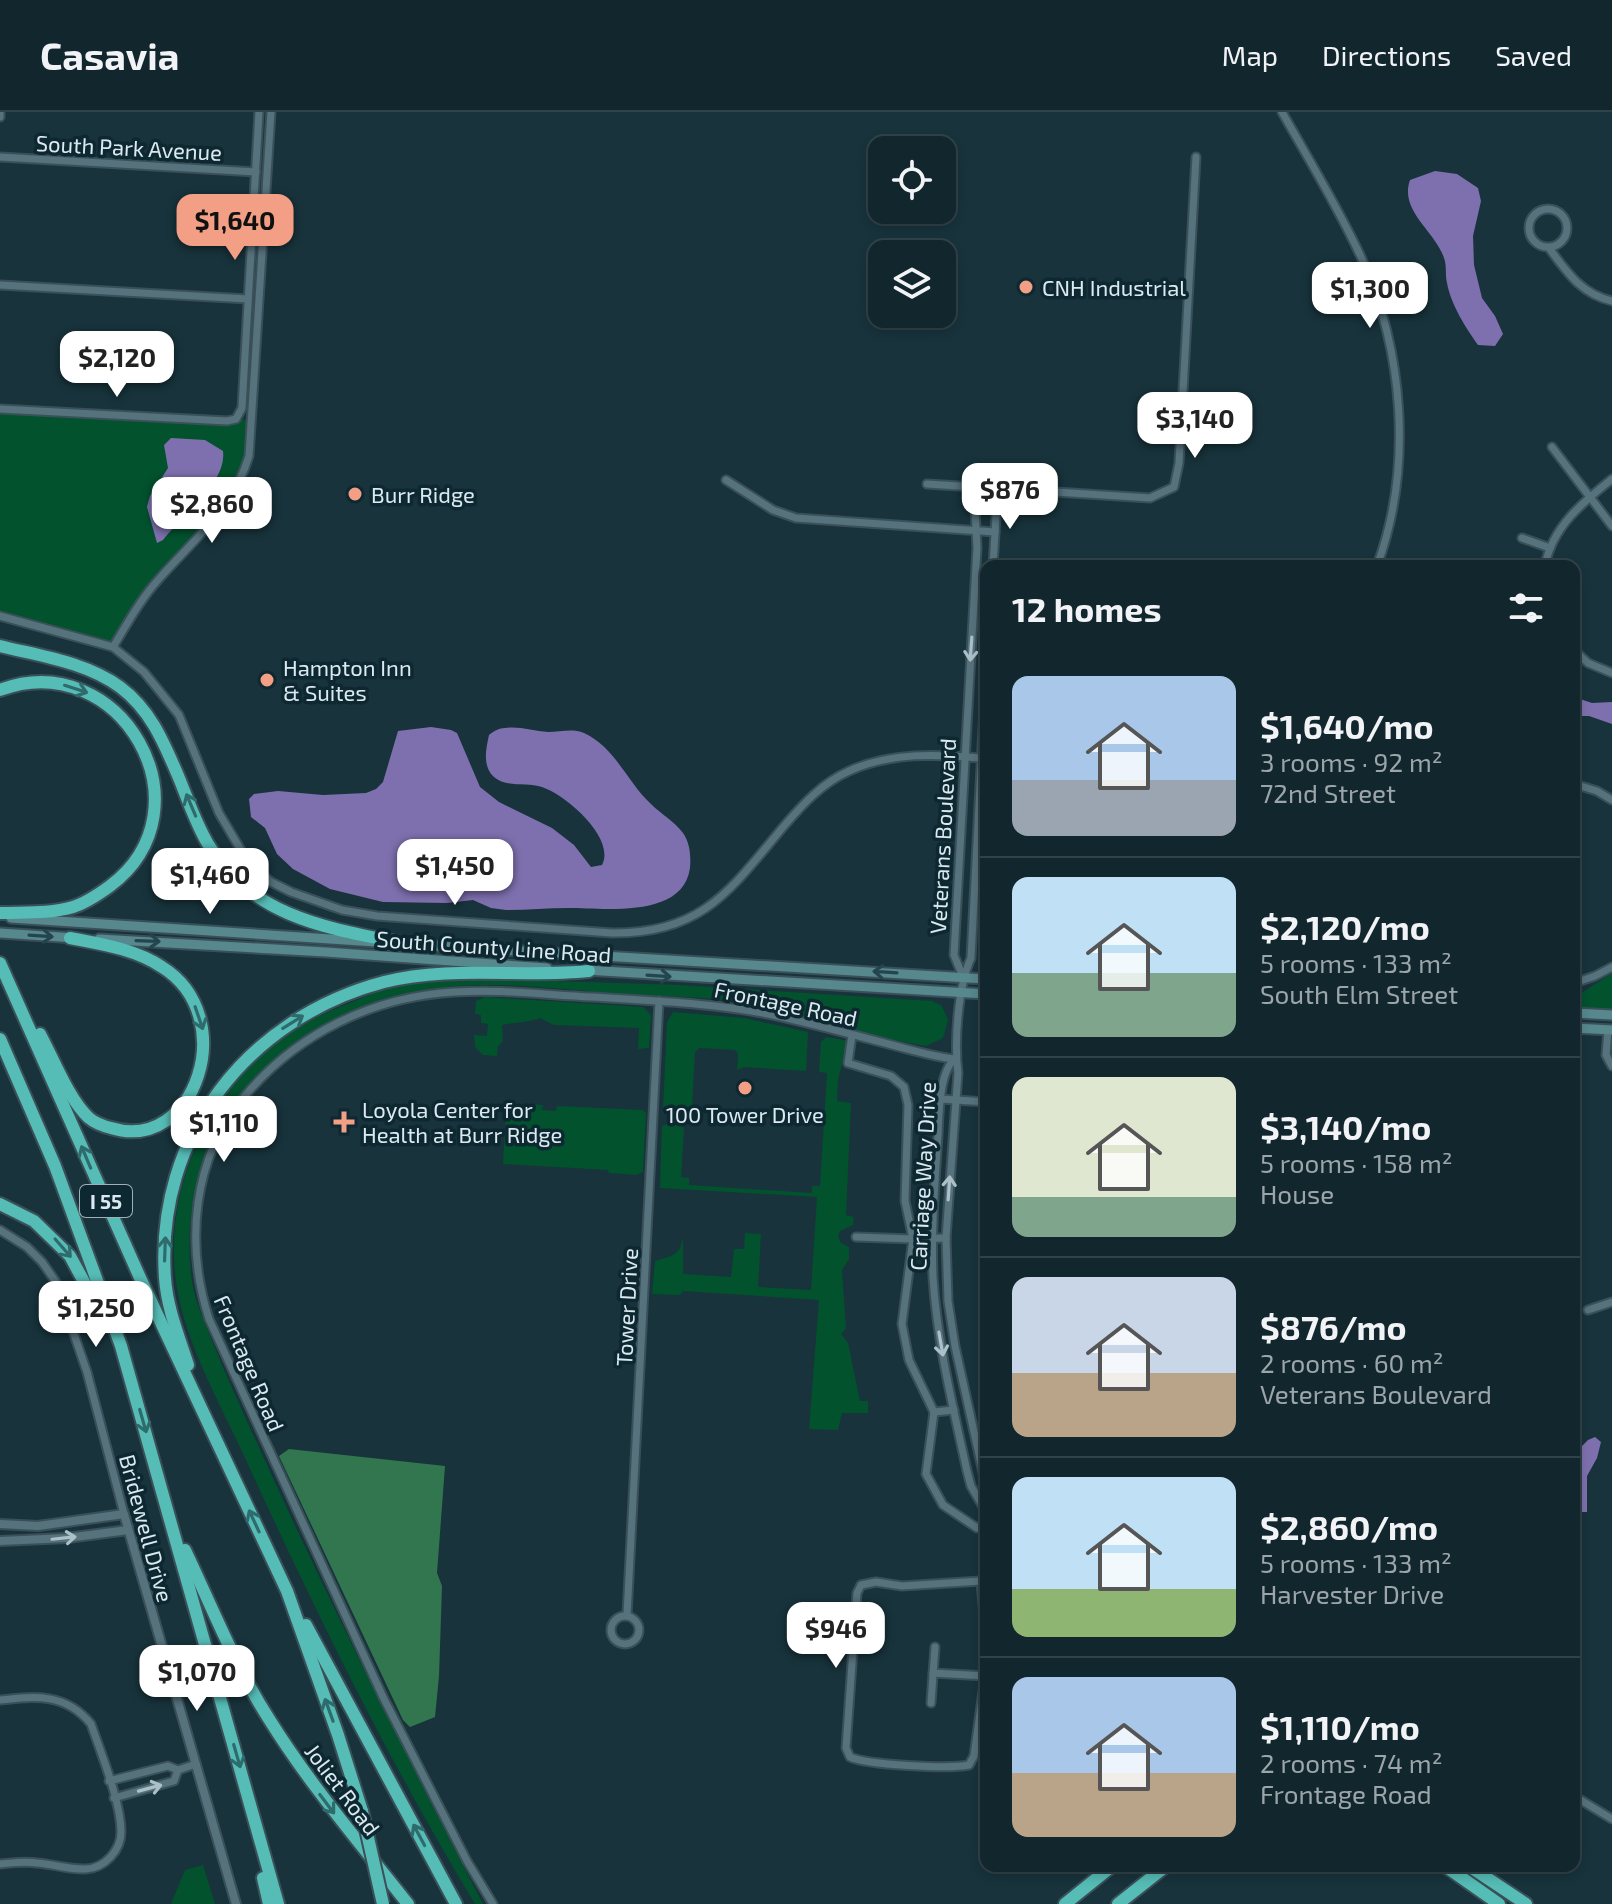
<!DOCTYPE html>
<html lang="en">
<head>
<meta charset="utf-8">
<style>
  :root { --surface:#12262d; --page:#1b2e35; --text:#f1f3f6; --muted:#9ca5aa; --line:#314349; --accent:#f39f85 }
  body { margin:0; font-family:"Exo 2",sans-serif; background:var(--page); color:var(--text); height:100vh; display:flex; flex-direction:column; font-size:30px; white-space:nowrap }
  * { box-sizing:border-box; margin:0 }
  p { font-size:26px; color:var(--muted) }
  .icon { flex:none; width:44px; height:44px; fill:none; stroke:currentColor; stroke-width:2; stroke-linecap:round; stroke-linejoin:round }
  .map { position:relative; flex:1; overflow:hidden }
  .details { position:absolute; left:980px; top:448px; width:600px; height:1312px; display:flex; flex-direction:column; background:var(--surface); border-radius:16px; box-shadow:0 4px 12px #0003,0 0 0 2px var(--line) }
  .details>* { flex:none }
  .fabs { position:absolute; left:868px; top:24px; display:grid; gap:16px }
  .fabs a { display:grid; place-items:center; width:88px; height:88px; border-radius:16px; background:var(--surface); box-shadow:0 4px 12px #0003,0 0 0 2px var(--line); font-size:40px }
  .price { position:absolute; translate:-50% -68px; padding:0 18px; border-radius:16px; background:#fff; color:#222; font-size:26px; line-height:52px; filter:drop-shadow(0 2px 4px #0008) }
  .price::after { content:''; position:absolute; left:50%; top:48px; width:24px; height:18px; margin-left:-12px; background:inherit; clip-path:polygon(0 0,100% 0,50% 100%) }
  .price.active { background:var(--accent); color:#111 }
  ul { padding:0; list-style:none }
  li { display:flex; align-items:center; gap:24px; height:200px; padding:0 32px }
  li+li { border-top:2px solid var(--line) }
  li span { display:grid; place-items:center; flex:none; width:224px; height:160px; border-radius:16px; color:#555 }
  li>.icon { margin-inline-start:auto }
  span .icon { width:96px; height:96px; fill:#fffc; stroke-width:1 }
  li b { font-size:34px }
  h2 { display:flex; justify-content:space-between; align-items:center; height:96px; padding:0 32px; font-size:34px }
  header { display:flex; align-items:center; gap:48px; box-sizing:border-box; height:112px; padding:0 40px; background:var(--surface); border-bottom:2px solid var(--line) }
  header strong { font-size:38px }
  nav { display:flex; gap:44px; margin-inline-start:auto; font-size:28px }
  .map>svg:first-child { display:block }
  .green { fill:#02522e }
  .forest { fill:#32764f }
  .water { fill:#7e70ae }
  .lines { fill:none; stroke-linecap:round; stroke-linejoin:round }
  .minor-casing { stroke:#3a5059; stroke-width:11 }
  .tertiary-casing { stroke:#3a5059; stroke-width:12 }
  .secondary-casing { stroke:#3a5059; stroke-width:13 }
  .motorway-casing { stroke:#3a5059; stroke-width:16 }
  .minor { stroke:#56727d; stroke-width:7 }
  .tertiary { stroke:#56727d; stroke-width:8 }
  .secondary { stroke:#56888e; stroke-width:9 }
  .motorway { stroke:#56bcb6; stroke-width:12 }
  .motorway-bridge-casing { stroke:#3a5059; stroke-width:16; stroke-linecap:butt }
  .motorway-bridge { stroke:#56bcb6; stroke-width:12 }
  .oneway { stroke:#acc0c8 }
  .oneway2 { stroke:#2e6b6d }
  .oneway3 { stroke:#24454e }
  .poi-dot { fill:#f39f85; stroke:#0e2832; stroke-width:3 }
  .labels { text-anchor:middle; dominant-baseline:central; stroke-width:7; stroke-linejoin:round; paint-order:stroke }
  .shield { fill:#0e2832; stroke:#9eb0b8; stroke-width:2 }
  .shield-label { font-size:20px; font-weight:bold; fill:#dbeaf1 }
  .street-label { font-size:22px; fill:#dbeaf1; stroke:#0e2832 }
  .poi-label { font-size:22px; fill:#dbeaf1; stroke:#0e2832; text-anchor:start }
</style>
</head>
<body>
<header>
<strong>Casavia</strong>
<nav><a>Map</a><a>Directions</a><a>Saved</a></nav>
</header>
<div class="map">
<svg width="1612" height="1792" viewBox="0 0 1612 1792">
  <rect width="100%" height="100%" fill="#18333c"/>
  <!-- green -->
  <g class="green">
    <polygon points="0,297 253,308 251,331 233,382 157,469 113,535 0,504"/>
    <polygon points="1612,861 1612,897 1574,895 1574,886"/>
    <path d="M462,866L680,873L932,889L942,894L948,908L943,926L926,934C864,924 805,903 744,891C705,884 663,885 623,882C565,878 504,869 446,875C293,889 170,1011 192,1169C195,1190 205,1211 213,1231C228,1268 245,1305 262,1342C331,1494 406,1643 483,1792H475C388,1648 315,1499 245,1346C217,1284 176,1217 174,1147C171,1062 213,978 281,927C302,912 326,900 350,891C368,883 389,874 407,871C425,868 444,868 462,866Z"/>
    <path d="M485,885L643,895L651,903L649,936L638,937L639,916L554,913L540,906C526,911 517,910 502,913L503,929L498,934L497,944L483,943L475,935L474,923L487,924L488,912L481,911V903L475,902L476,889Z"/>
    <polygon points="673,900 744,906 808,920 806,959 744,955 737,958 738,942 735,938 699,936 695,940 692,995 685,995 684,1000 666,1000 663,996 667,910"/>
    <path d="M826,925L845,928L847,933L838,968L837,989L851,991L846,1103L854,1105L853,1113L840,1119L838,1124L841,1131L849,1135V1147L842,1158L846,1216L841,1222L848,1231L860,1289H868V1301H842L838,1318L809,1317L819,1188L683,1179L680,1183L652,1182L655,1149C671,1144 681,1144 683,1124V1162L731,1165L734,1137H744L745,1121L761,1122L758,1175L811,1178L817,1085L660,1076L662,1014L667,1012L682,1013L684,1017L681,1065L689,1066V1073L812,1081V1074H820L827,961L819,960L821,930Z"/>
    <path d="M506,991L514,992L515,998H528L529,992L543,993L542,998L556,999L557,994L643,998L646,1001L643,1060L636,1063L609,1061L608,1058L503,1052C504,1030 506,1010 506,991Z"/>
    <polygon points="203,1753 215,1792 171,1792 185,1758"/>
  </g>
  <!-- forest -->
  <polygon class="forest" points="289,1337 445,1354 437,1461 442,1474 439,1564 435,1605 410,1615 403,1608 279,1344"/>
  <!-- water -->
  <g class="water">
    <path d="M1435,59L1457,62L1478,76L1481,89L1473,124L1474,153L1482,186L1495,204L1503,222L1495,234L1478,233C1466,216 1451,193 1447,171C1445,163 1447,154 1444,146C1435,119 1399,99 1410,68Z"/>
    <path d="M171,326L205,328L223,339C227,372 180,405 163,428L157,431L147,395L150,384L168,356L164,333Z"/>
    <polygon points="1574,585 1592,591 1612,590 1612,612 1589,604 1574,604"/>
    <path d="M431,615L451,618L457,621L480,675L499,690L552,716L574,733L591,755L602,753C616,726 566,683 542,675C527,670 506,676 494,665C482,654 486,637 489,623C494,619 499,616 505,616C519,614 534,619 548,620C561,620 572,616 584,621C615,635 627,670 651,692C661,702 674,709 683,721C690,731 691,744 690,756C683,807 604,796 568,796C547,796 527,798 506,798L491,796L473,788L447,791L383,790L330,777L293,757L277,742L265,716L251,705L249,687L254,682L278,679L323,683L366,681L376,677L383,670L398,619Z"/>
    <polygon points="1595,1325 1601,1330 1597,1346 1587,1364 1587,1400 1574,1400 1574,1342 1588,1328"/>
  </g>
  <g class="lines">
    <defs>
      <g id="minor">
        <path d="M1282,0C1309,48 1338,95 1361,145C1404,239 1413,356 1377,454"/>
        <polyline points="0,5 0,0"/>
        <polyline points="0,45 256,60"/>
        <circle cx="1548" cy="116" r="19"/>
        <path d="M1549,136C1567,160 1581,182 1612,189"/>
        <polyline points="0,173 248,187"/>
        <polyline points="0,297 227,309 236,307 242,296 259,0"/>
        <polyline points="1552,335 1612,414"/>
        <polyline points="726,368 773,398 796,406 995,420"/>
        <polyline points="927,372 1150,386 1174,375 1179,351 1196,45"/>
        <polyline points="1522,426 1550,436"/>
        <polyline points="993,454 996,404 1005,377"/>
        <path d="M1545,454C1552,415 1583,390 1612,367"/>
        <path d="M0,504L113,535L144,560L179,603L219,701L248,750L271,770L291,780L342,798L377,804L612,821C703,822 731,777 784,714C803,692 822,671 849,659C890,640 937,642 981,646"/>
        <polyline points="1574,515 1577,541"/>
        <path d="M113,535C127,512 140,488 158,468C193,428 233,397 249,344L271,0"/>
        <polyline points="1574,538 1588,551 1612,561"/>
        <path d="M986,559L971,846C958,875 954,929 958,961L946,1126L948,1189L955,1234L986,1374"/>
        <polyline points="1574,672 1597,679 1612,688"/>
        <polyline points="963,865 954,843 977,436 974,375"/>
        <polyline points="1574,871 1595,864 1612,855"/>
        <polyline points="1608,918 1606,943 1612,954"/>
        <polyline points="852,923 848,951 891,964 904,975 908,993 905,1089 913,1127 946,1126"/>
        <path d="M955,947C939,959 939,1003 938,1023C935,1070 931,1118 933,1165C937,1230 953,1295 967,1359L971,1374L986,1400"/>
        <polyline points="941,987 986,990"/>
        <polyline points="0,1118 27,1135 42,1150 56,1170 87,1260 124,1402"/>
        <polyline points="856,1125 913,1127 902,1212 909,1248 934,1300 954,1298"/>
        <polyline points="1588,1198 1612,1190"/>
        <polyline points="934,1300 926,1362 943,1393 977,1416 986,1410"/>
        <polyline points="986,1468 981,1469 986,1527"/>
        <path d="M981,1469L902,1474L876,1470L861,1473L857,1481L846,1636L850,1645C867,1653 949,1657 969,1653L974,1644L986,1558"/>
        <polyline points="627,1503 659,889"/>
        <circle cx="625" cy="1518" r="14"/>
        <polyline points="933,1561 986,1564"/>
        <path d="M0,1588C36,1584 66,1581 91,1612C101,1641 121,1690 121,1720C121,1738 105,1756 86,1757C70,1758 53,1752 37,1751C25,1749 12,1751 0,1752"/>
        <polyline points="931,1591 935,1535"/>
        <polyline points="109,1669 168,1654 178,1658 196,1652"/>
        <polyline points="1574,1684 1612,1707"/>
        <polyline points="114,1686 174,1669 178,1658"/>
        <path d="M493,1792L467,1749L383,1585L209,1207C185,1132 192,1047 244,985C296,922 372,885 454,880C500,877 547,883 592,885C653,889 713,891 773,903C814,912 855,923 896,934C915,939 935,945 955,947"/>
      </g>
      <g id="tertiary">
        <polyline points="0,1412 38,1414 124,1402 236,1792"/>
        <polyline points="0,1429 67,1426 128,1418"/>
      </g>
      <g id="secondary">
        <polyline points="11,806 376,830"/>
        <polyline points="0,821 76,826"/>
        <polyline points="99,827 326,840 547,856"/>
        <polyline points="403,832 986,867"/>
        <polyline points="586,858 986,882"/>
        <polyline points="1574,901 1612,903"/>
        <polyline points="1574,916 1612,918"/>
      </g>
      <g id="motorway">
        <path d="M0,534C40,544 86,550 120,575C151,598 164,631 179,666C188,688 196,712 208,732C251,806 331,817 407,832"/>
        <path d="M0,578C120,533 214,696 110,774C99,782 86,791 73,795C49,802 25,800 0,801"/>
        <polyline points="0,851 141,1168 287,1479 338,1623 362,1699"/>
        <path d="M40,922C53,946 69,988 89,1006C95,1011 103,1014 111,1016C196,1042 241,904 162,855C135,837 101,832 70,826"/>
        <polyline points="0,927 55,1054 121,1234 278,1792"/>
        <polyline points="0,1092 34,1109 70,1144 108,1214"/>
        <path d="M188,1253C179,1225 167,1196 165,1166C155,1024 248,906 384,870C451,853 520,866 589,859"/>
        <path d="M185,1438C212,1495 235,1554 269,1607C310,1673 360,1731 408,1792"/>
        <polyline points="306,1513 456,1792"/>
        <polyline points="1445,1754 1499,1792"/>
        <polyline points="1469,1754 1526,1792"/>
        <polyline points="263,1766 269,1792"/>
        <polyline points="1065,1792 1112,1754"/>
        <polyline points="1118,1792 1166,1754"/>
      </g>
    </defs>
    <!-- minor casing -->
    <use href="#minor" class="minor-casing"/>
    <!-- tertiary casing -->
    <use href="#tertiary" class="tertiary-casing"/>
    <!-- secondary casing -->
    <use href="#secondary" class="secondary-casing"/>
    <!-- motorway casing -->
    <use href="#motorway" class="motorway-casing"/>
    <!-- minor -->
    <use href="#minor" class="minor"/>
    <!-- tertiary -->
    <use href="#tertiary" class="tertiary"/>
    <!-- secondary -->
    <use href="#secondary" class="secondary"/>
    <!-- motorway -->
    <use href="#motorway" class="motorway"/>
    <defs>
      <polyline id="motorway-bridge" points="362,1699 383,1792"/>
    </defs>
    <!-- motorway-bridge casing -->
    <use href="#motorway-bridge" class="motorway-bridge-casing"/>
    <!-- motorway-bridge -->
    <use href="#motorway-bridge" class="motorway-bridge"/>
  </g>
  <!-- one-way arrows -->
  <defs><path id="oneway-shaft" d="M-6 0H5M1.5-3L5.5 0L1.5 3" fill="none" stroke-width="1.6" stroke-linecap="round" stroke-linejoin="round" transform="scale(2)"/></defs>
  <g class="oneway">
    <use href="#oneway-shaft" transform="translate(971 537) rotate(94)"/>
    <use href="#oneway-shaft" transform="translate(949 1076) rotate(-86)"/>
    <use href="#oneway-shaft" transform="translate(941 1232) rotate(80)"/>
    <use href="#oneway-shaft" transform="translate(64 1426) rotate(-6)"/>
    <use href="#oneway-shaft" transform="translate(150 1676) rotate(-15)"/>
  </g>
  <g class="oneway2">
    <use href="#oneway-shaft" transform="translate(76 577) rotate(18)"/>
    <use href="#oneway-shaft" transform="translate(191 693) rotate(-113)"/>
    <use href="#oneway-shaft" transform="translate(199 906) rotate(71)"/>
    <use href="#oneway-shaft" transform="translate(293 910) rotate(-32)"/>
    <use href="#oneway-shaft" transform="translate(86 1045) rotate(-113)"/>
    <use href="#oneway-shaft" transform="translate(63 1136) rotate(49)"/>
    <use href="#oneway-shaft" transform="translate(165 1137) rotate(-88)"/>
    <use href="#oneway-shaft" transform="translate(143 1309) rotate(74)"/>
    <use href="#oneway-shaft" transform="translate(254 1409) rotate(-115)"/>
    <use href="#oneway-shaft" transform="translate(329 1598) rotate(-110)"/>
    <use href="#oneway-shaft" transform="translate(237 1644) rotate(74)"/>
    <use href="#oneway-shaft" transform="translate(327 1692) rotate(53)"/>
    <use href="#oneway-shaft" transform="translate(419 1723) rotate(-118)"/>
  </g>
  <g class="oneway3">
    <use href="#oneway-shaft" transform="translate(41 824) rotate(4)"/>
    <use href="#oneway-shaft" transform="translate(148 829) rotate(2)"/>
    <use href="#oneway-shaft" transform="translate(885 860) rotate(-176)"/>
    <use href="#oneway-shaft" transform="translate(659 864) rotate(4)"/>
  </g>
  <!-- markers -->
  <g class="poi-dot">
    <circle cx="1026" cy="175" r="8"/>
    <circle cx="355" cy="382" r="8"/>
    <circle cx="267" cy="568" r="8"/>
    <circle cx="745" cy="976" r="8"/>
    <path d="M340 998h8v8h8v8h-8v8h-8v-8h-8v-8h8z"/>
  </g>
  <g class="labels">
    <!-- shield labels -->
    <rect class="shield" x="80" y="1073" width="52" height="32" rx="6"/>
    <g class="shield-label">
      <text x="106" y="1089">I 55</text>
    </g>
    <!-- street labels -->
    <g class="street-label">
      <text transform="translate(129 35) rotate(3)">South Park Avenue</text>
      <text transform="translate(942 724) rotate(-87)">Veterans Boulevard</text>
      <text transform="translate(494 834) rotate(4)">South County Line Road</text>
      <text transform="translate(786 891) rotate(12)">Frontage Road</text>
      <text transform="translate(922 1064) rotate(-87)">Carriage Way Drive</text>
      <text transform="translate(626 1195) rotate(-87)">Tower Drive</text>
      <text transform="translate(250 1251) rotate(67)">Frontage Road</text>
      <text transform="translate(147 1416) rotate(75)">Bridewell Drive</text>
      <text transform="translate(343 1677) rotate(53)">Joliet Road</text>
    </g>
    <!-- poi labels -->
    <g class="poi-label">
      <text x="1042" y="175">CNH Industrial</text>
      <text x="371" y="382">Burr Ridge</text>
      <text x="283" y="555">Hampton Inn<tspan x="283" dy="25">&amp; Suites</tspan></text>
      <text x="362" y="997">Loyola Center for<tspan x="362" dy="25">Health at Burr Ridge</tspan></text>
      <text x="745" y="1002" text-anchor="middle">100 Tower Drive</text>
    </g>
  </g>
</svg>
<div class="fabs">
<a><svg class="icon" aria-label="locate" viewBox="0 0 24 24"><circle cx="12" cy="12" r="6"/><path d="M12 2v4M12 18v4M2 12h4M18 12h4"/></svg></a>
<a><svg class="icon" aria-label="layers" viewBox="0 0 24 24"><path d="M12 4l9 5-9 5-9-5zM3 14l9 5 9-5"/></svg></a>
</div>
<b class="price active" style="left:235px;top:150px">$1,640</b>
<b class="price" style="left:1370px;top:218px">$1,300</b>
<b class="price" style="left:117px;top:287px">$2,120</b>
<b class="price" style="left:1195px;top:348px">$3,140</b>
<b class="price" style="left:1010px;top:419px">$876</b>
<b class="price" style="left:212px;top:433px">$2,860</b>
<b class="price" style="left:455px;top:795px">$1,450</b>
<b class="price" style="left:210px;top:804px">$1,460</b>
<b class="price" style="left:224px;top:1052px">$1,110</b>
<b class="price" style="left:96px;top:1237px">$1,250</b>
<b class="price" style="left:836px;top:1558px">$946</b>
<b class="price" style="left:197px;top:1601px">$1,070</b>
<section class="details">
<h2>12 homes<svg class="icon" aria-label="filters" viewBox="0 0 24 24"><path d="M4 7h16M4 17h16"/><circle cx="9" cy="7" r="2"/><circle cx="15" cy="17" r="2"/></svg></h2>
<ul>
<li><span style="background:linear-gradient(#a9c7e8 65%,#9aa5b1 0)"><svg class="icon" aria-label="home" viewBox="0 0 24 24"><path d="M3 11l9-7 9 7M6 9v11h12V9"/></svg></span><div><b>$1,640/mo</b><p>3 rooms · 92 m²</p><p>72nd Street</p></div></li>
<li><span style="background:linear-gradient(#bfe0f5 60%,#7fa58c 0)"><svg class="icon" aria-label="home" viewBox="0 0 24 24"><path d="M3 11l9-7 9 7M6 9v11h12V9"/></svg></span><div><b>$2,120/mo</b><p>5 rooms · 133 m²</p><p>South Elm Street</p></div></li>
<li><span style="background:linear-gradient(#dfe7d0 75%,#7fa58c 0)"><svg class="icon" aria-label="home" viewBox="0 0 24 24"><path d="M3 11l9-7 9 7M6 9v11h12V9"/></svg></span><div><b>$3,140/mo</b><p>5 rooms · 158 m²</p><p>House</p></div></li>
<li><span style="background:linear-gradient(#c9d6e8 60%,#b9a48a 0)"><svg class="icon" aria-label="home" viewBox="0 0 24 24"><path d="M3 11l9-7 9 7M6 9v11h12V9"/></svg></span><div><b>$876/mo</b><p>2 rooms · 60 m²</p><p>Veterans Boulevard</p></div></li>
<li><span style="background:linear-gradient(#bfe0f5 70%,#8fb573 0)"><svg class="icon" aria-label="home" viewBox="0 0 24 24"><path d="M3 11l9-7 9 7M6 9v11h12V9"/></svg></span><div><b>$2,860/mo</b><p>5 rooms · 133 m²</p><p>Harvester Drive</p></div></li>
<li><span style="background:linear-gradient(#a9c7e8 60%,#b9a48a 0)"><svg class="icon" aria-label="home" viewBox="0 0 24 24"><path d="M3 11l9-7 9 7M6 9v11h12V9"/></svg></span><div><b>$1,110/mo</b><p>2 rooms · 74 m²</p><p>Frontage Road</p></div></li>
</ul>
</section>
</div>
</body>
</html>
